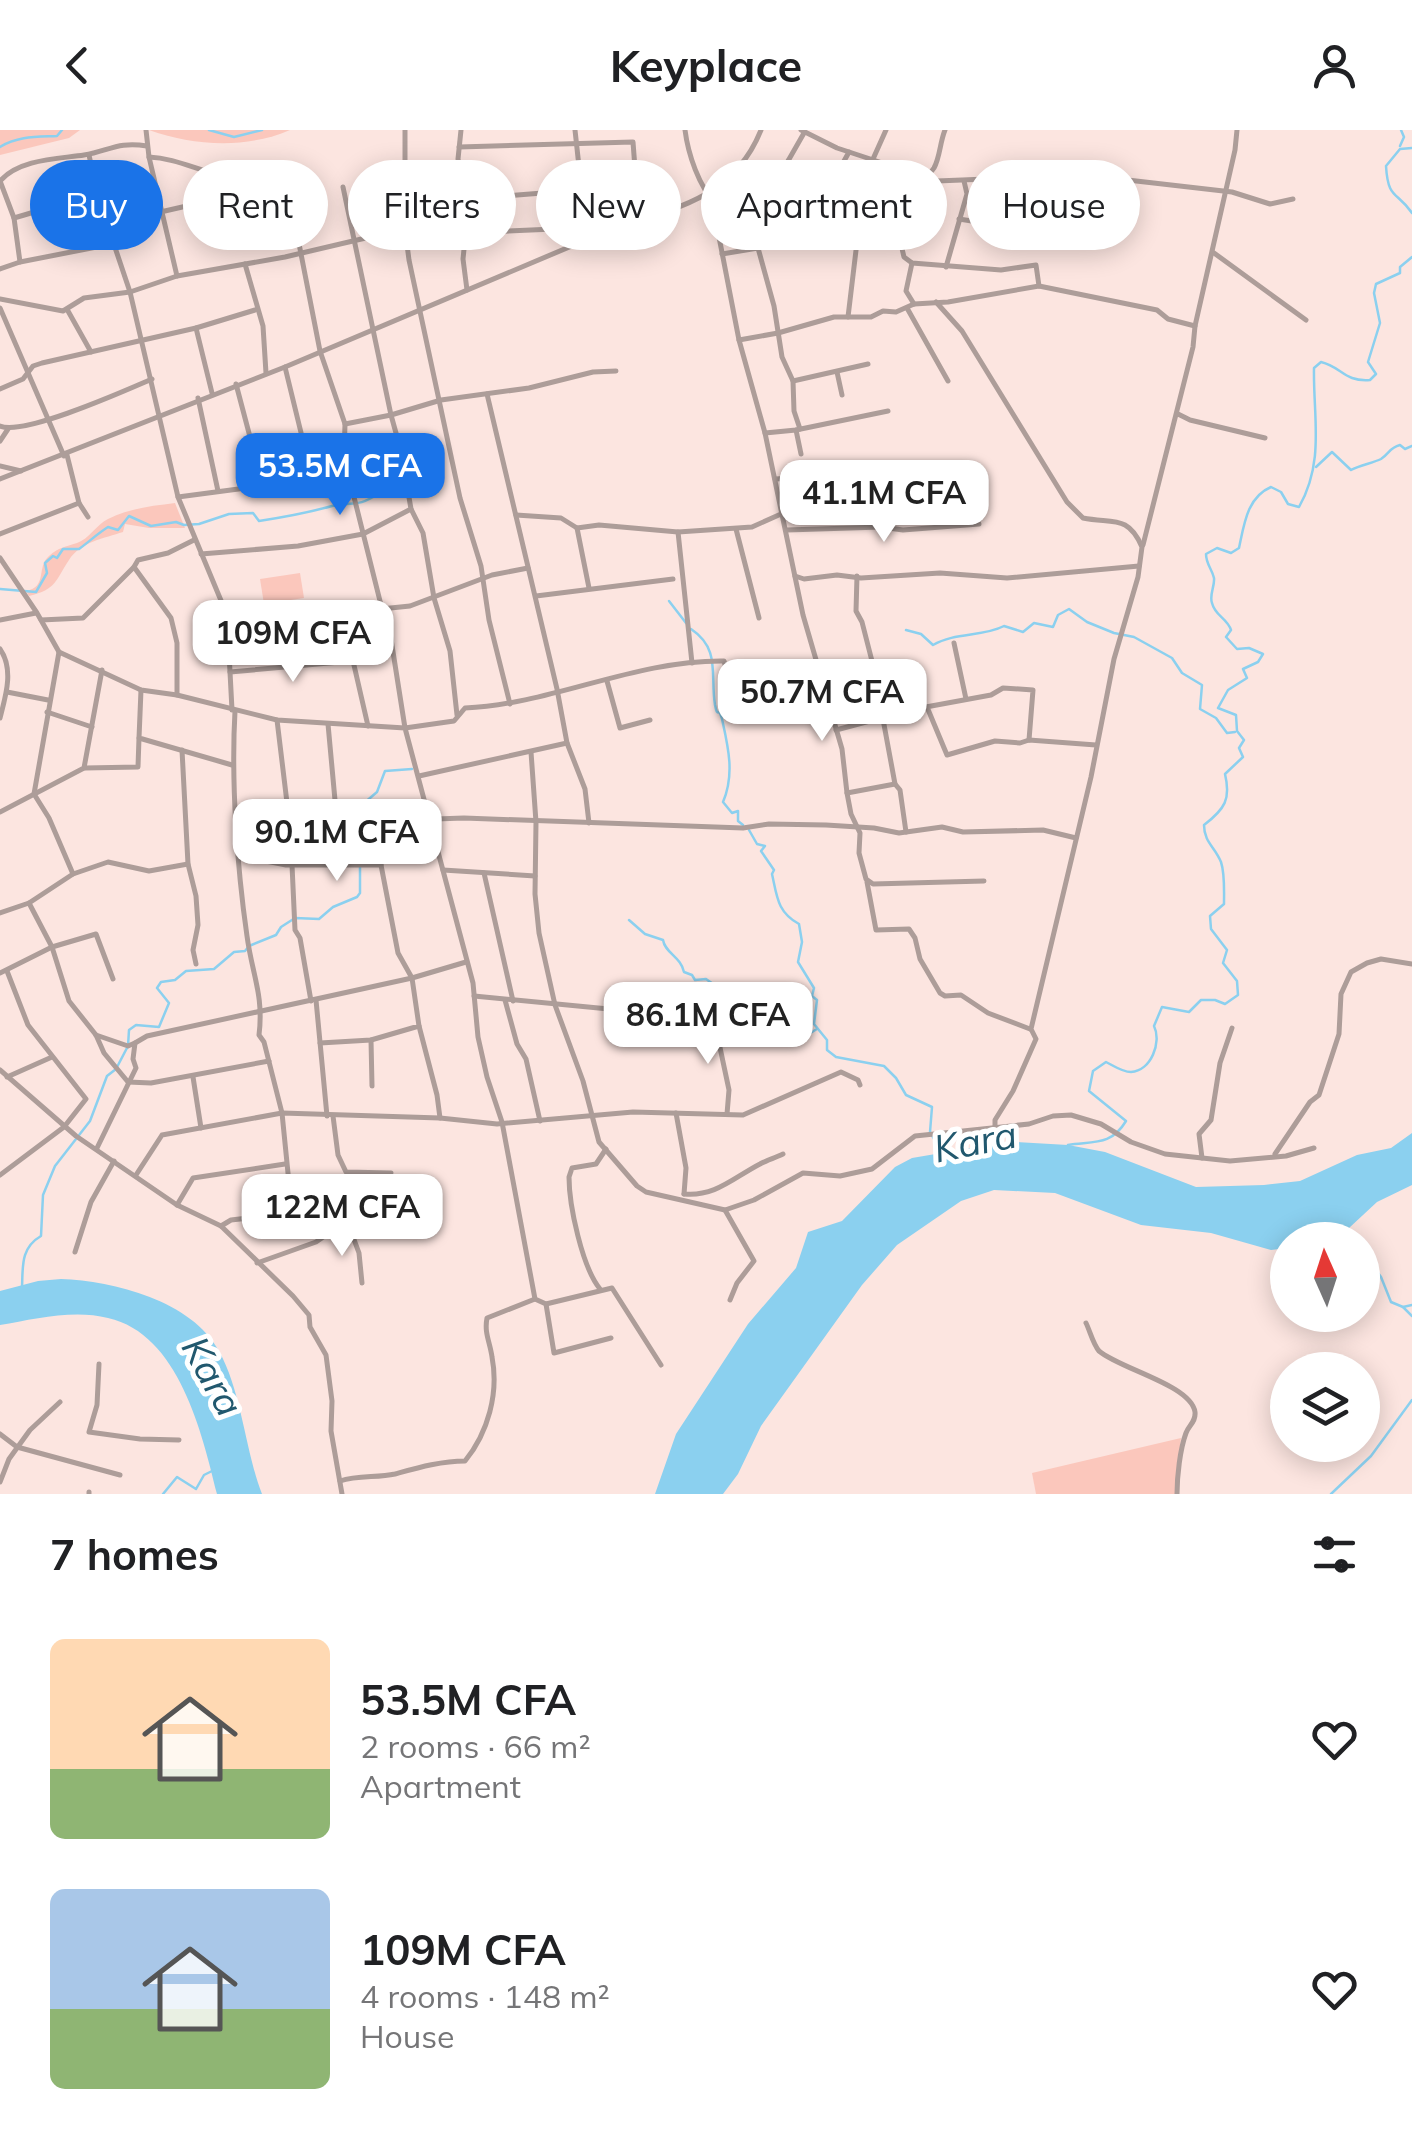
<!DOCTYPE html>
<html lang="en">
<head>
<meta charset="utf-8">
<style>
  :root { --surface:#fff; --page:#f6f6f6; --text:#202124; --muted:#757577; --accent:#1a73e8 }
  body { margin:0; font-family:Mulish,sans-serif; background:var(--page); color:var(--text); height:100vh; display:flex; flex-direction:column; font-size:38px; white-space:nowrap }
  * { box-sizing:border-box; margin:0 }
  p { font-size:32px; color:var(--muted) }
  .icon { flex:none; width:55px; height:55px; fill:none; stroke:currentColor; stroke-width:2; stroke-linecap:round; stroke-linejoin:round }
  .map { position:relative; height:1364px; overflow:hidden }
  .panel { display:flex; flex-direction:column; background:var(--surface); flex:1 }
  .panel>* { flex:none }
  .top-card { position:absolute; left:30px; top:30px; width:1352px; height:90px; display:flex; gap:20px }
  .needle { width:65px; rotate:357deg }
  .controls { position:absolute; left:1270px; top:1092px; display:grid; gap:20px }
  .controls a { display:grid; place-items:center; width:110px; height:110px; border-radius:50%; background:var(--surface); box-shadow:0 5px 25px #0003; font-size:50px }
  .price { position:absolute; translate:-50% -85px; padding:0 22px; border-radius:20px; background:#fff; color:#222; font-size:32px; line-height:65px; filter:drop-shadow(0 2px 5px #0008) }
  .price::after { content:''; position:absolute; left:50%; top:60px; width:30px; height:22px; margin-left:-15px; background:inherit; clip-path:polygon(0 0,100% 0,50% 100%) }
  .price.selected { background:var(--accent); color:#fff }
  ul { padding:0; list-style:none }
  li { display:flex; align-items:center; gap:30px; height:250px; padding:0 50px }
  li span { display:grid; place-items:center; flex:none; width:280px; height:200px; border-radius:15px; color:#555 }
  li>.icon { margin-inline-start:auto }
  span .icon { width:120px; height:120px; fill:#fffc; stroke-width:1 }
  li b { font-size:42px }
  h2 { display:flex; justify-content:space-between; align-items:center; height:120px; padding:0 50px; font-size:42px }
  .pill { padding:0 35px; border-radius:45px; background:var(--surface); box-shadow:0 5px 25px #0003; font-size:35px; line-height:90px }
  .pill.selected { background:var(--accent); color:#fff }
  header { display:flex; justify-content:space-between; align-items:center; height:130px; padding:0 50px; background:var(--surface); font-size:45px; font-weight:700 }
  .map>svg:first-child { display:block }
  .green { fill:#fbc7bc }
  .water { fill:#8bd0ef }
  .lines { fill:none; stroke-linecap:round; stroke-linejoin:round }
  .stream { stroke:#8bd0ef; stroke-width:2.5 }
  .minor { stroke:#ad9d99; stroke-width:5 }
  .labels { text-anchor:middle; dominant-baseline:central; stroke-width:10; stroke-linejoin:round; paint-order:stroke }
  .water-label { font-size:38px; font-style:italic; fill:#21586e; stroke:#fff }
</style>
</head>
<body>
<header><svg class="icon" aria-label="back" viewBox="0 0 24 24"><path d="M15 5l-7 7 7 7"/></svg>Keyplace<svg class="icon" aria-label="person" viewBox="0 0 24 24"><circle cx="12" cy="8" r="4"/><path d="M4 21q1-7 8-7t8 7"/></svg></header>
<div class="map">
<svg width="1412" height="1364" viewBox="0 0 1412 1364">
  <rect width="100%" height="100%" fill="#fce5e0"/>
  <!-- green -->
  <g class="green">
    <polygon points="0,0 80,0 69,8 0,25"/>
    <path d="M149,0H290C247,19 193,16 149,0Z"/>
    <polygon points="230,65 242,79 253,79 256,83 253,101 247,104 224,97 216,105 214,94 206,90 206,79 214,76 215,71"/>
    <path d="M175,373L185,398H149L125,394L123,402C105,408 80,412 69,430C55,451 57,459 29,466L26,461C48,457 36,437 49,426C59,417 65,417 77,413C89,409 96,395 108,389C130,378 152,376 175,373Z"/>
    <polygon points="300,443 304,468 264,474 260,449"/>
    <polygon points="1181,1308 1175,1364 1036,1364 1032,1343"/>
  </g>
  <!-- water -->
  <g class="water">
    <polygon points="1412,1003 1412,1055 1377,1072 1349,1098 1327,1110 1288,1110 1287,1118 1271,1120 1211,1103 1141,1095 1055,1063 994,1060 961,1071 897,1115 862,1155 761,1296 738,1344 723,1364 655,1364 676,1304 748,1194 796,1138 808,1102 842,1091 895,1037 912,1028 965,1019 1015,1012 1068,1015 1105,1022 1196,1057 1264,1055 1300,1051 1357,1025 1391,1018"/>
    <path d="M61,1149C114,1151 192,1171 219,1221C242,1263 245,1320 262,1364H217C202,1303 179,1204 108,1188C74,1179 34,1189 0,1195V1161L38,1151Z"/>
  </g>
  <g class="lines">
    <!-- stream -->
    <g class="stream">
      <polyline points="209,0 234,7 262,0"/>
      <polyline points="1400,16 1404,7 1401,0"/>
      <path d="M0,17C18,6 37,7 57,6L62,0"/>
      <path d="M1412,18L1400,19L1386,36C1388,70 1397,61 1412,83"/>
      <path d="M1316,337L1332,322L1351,340C1360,335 1373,333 1381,329C1390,323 1389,318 1400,315L1405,319L1412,316"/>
      <path d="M0,459L36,462L47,443L45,433L53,426L57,428L63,419H79C90,411 97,404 108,397L118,400L129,386L151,396L176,392L184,395L199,394L229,384L253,383L259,391C285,387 307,383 332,376C355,371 356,378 378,364"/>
      <polyline points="669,471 686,493"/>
      <path d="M691,499C721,519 710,545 715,575C718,590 718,575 722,589C728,616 735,644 723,672L732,683L738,681V691L743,695"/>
      <path d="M906,500L921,504L933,515C955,502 983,507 1004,496L1023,502L1034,493L1053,497L1058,485L1069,479L1087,492L1114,503L1134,507L1172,528L1182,543L1202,555L1200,579L1216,588L1227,603L1235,602"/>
      <path d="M749,700L757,714L765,716L761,721L774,740L772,744C777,766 777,782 799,794L802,812L798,832L814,858L812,866L817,870L814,894L827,910V920L836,927L884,936L896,948L906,965L932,977L930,1002L943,1024"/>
      <path d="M629,790L645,804L663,810C665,823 681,827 684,842L692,845L695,850L706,849L716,856L732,860L735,867L756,869L766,875L782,871C796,881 795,896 807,905L817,899"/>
      <path d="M1068,1015C1094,1011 1111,1016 1126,991L1089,961L1093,941L1106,932C1114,936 1122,942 1131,942C1151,941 1162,912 1154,896L1162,877L1189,882L1201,870H1215L1225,874L1238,865L1237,851L1223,833L1227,820L1211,799L1210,786L1224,774C1224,761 1225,744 1221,732C1215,717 1204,712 1204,695C1225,679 1231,669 1225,644L1243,627L1239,618L1244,610L1237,601L1236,585L1218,578L1228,560L1247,548L1243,539L1258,532L1263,524L1249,518L1237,519L1226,507L1231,500C1227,488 1215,486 1212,473C1209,465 1215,456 1214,448C1212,439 1206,434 1206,424L1217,418L1231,423L1239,418C1244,395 1247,367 1271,357L1281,362L1288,374L1299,377C1325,331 1313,287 1314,238L1321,232C1342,237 1344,252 1370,250L1376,244L1368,232L1380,193L1374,163L1376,154L1400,143V137L1412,127"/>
      <polyline points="1348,1100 1356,1110"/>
      <polyline points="1362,1121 1381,1147 1391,1172 1403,1177 1412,1175"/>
      <path d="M22,1158C23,1138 20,1118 41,1106L43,1065L55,1036L90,991L107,946L116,939L128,916L129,900L136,895L159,897L169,873L157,858L161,852L175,850L186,841L214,839L234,822L245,821L249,816L276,805L281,797L295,788L319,789L333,777L357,767L360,763V717L369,696L363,674L377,662L385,641L412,639"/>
      <polyline points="1403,1177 1412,1186"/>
      <polyline points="163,1364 177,1347 196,1359 204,1345 212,1341"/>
      <polyline points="1331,1364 1371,1326 1412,1270"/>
    </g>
    <!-- minor -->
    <g class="minor">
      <polyline points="146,0 149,27 177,146"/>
      <polyline points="405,0 405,99 409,130 460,368 481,436 489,490 510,574"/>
      <polyline points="461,0 458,29 468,80 463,129 467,160"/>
      <polyline points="575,0 587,110"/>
      <path d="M685,0C688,24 699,57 716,74L719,107L739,210L765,303L803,485L842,619L847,663L851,684L860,703L859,723L866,749L873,754L984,751"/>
      <polyline points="801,0 837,18 937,51 1084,45 1232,62 1270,74 1293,69"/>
      <path d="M945,0C940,12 940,27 934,38C927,49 912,55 906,65C893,83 899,107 904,127L912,133L1001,140L1036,135L1039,156"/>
      <polyline points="459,17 633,12 639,91"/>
      <polyline points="89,25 98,67"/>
      <path d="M149,27C174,28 195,39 220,45"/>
      <polyline points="873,29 886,0"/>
      <path d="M788,31C802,38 804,51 814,63C832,85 871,92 898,97"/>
      <polyline points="736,45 768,66"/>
      <polyline points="1062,48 1062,84 1067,89 1099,91"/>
      <path d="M0,51C20,29 57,29 84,25C109,21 118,11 147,16"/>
      <polyline points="0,51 14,88 20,132"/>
      <polyline points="466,69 580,60"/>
      <polyline points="822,71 849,22"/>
      <polyline points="293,83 320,221 345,294 391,285 441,270 529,258 593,242 616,241"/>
      <polyline points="14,88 85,67 98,67 130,162 178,367 227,485 342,483 410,476 492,445 528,438"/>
      <polyline points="959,89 978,92 1018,89"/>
      <polyline points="108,94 226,67"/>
      <polyline points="467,103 554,99 585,92"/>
      <polyline points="1214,123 1306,190"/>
      <polyline points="722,124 758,118"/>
      <polyline points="912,133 906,161 914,174"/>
      <polyline points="245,134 263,196 266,243"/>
      <polyline points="946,137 967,64 964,51"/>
      <polyline points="0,139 20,132 112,114"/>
      <polyline points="0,169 63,181 84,168 130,162 177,146 285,127 404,99"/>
      <path d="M936,172L962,201L1067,372L1083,388C1112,394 1128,384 1142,417L1138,447L1114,529L1091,647L1031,899L1036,909L1013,961L995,990V997"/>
      <polyline points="0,178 64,326"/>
      <polyline points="907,178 948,251"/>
      <polyline points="68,181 91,222"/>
      <polyline points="848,187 860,87"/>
      <polyline points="196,198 212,263"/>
      <polyline points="739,210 778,203 834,187 871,187 883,181 896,182 914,174 948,172 1039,156 1157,180 1168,189 1195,196"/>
      <polyline points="285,237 315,360"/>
      <polyline points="837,242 842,265"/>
      <polyline points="793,251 868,234"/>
      <polyline points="236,254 258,337"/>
      <polyline points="0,259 23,249 33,236 42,233 196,198 255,180"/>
      <polyline points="487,264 557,559 567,613 585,659 589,693"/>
      <polyline points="198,268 218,361"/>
      <polyline points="1178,284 1190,290 1265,308"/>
      <path d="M345,294L344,327L382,479L388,490L405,598L454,591L465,578C554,574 633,530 724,531L735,569L823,549"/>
      <path d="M0,296C24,306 124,261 152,249"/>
      <polyline points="800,299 794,281 793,251 782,227 774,176 758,118 756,87 804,3"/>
      <polyline points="796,300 801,324"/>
      <polyline points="765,303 796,300 888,281"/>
      <polyline points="0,311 8,299"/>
      <polyline points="67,325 79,373 88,387"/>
      <polyline points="0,336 21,341"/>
      <path d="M0,349L285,237L619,96C680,78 735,65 761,0"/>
      <polyline points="775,349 866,344"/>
      <polyline points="178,367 246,358 257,361 310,348"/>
      <polyline points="411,379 423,403 434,468 450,521 457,585"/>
      <polyline points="516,385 561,388 577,398 599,395 678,402 752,397 781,384"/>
      <polyline points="577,398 589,458"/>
      <polyline points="736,399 759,488"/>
      <polyline points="787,400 881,397 903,400 979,394"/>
      <polyline points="678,402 692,533"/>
      <polyline points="0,404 79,373"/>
      <polyline points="1143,415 1193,217 1195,196 1235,20 1237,0"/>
      <polyline points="201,424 298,416 363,404 411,379 401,321 391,285 343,57"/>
      <polyline points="0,428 37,483 59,522 141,560 177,565 277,590 405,598 473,853 478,907 487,947 502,992 535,1169 546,1174 554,1223 611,1208"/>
      <polyline points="795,446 804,449 837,445 861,448 940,443 1007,448 1139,436"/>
      <polyline points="536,466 673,449"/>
      <polyline points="342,483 368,596"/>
      <polyline points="227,485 232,580"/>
      <polyline points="0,490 36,483"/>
      <polyline points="41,490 83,488 134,437"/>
      <polyline points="954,513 966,569"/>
      <path d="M0,519C14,539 6,565 0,588"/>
      <polyline points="59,522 34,664 49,688 73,744"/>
      <polyline points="230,542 351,531"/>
      <polyline points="607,551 620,598 650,590"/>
      <polyline points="141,560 139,608 232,635"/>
      <polyline points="7,562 48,570"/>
      <polyline points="177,565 177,513 171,488 134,437 138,430 168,423 194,410"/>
      <polyline points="927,577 947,625 995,611 1020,613 1029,610 1096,615"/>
      <polyline points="47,582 92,597"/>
      <polyline points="277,590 288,681"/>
      <polyline points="328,594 336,681"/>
      <polyline points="836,600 915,579 991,565 1003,558 1033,560 1029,610"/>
      <polyline points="182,620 188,734 196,766 198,795 193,820 196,834"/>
      <polyline points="531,622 536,692 535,764 539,803 555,875 583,951 599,1012 637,1056 646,1062 725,1080 754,1070 803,1043 840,1046 872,1039 915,1006 1029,994 1053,986 1071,985 1101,994 1131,1012 1165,1024 1230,1031 1286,1026 1314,1018"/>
      <polyline points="85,638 138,637 139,608"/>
      <polyline points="419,646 567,613"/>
      <polyline points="895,654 900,660 906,702"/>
      <polyline points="847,663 895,654 873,535 862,492 856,481 857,446"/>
      <polyline points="0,682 84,638 102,540"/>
      <polyline points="238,685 315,681 336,682 353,690 379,691"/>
      <polyline points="240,726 286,735 381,735"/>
      <polyline points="292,735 295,800 300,808 311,871"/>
      <polyline points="443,740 535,746"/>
      <polyline points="484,743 513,871"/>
      <polyline points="867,752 876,800 909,799 915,808 920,829 940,863 945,866 961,865 988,883 1030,899"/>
      <polyline points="29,773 52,817 69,871 96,905 104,923 128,952 151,953 269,931"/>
      <polyline points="0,783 29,773 73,744 108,732 149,741 188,734"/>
      <polyline points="0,843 52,817 96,804 113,849"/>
      <polyline points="474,866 650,883 715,894 729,960 727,984"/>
      <polyline points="316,870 327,986"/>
      <polyline points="505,870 517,914 526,929 540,991"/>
      <polyline points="419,896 437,965 440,988"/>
      <polyline points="96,905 128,916 135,913"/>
      <polyline points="371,910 372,956"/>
      <polyline points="320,913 371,910 419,896 412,848 398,823 381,735 379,691 464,688 743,698 769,694 826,695 874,698 899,703 942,697 963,702 1043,700 1076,708"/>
      <polyline points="0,940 76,1006 177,1075 221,1096 293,1166 309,1185 310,1197 326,1225 332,1271 331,1301 342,1364"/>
      <polyline points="7,947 52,927"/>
      <polyline points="193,947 201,998"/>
      <polyline points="676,983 686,1038 684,1064"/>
      <polyline points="333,986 338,1025 346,1042 391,1043"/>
      <polyline points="97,1018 136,938 133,929 135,913 147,906 412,848 466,832"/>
      <polyline points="1275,1024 1310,972 1319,965 1339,904 1341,864 1351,842 1367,833 1381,829 1412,834"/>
      <polyline points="1202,1028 1199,1004 1211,990 1220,933 1232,898"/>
      <polyline points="0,1045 64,997 86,969 28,895 7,841"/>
      <polyline points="136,1045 162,1005 282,983 440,988 497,994 633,982 743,985 841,942 858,950 860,955"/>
      <path d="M684,1064C715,1067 733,1048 760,1034C767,1030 775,1028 783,1024"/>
      <polyline points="177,1075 193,1048 285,1034"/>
      <polyline points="725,1080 754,1131 737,1153 730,1170"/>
      <path d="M221,1096L231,1090L292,1083L282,983L264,912L259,905C264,865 252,844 247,806C237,737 231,651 235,581"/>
      <polyline points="349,1096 359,1123 362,1153"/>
      <polyline points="75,1122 91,1072 114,1031"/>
      <polyline points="257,1133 316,1112 329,1103 385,1081"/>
      <path d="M600,1159C582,1137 569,1075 569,1047L572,1038L596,1034L606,1019"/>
      <polyline points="546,1174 612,1158 661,1235"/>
      <path d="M1086,1193C1090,1201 1093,1214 1099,1221C1120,1239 1191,1255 1195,1282C1196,1292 1189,1295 1186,1303C1180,1319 1177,1347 1177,1364"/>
      <polyline points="99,1234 97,1275 89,1302 140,1309 179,1310"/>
      <polyline points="0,1304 17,1317 120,1345"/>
      <path d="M340,1351C358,1345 377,1348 395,1344C417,1338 441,1331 465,1331C488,1303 499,1263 492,1227C490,1212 484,1203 487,1188L535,1169"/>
      <polyline points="0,1352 9,1329 30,1300 60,1272"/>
      <polyline points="89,1364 89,1362"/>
    </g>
  </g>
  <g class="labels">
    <!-- water labels -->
    <g class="water-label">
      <text transform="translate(975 1011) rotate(-11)">Kara</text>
      <text transform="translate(213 1246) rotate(61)">Kara</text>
    </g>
  </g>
</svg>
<div class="controls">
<a><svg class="needle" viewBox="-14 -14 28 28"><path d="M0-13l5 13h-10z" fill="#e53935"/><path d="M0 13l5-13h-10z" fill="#757577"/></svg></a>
<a><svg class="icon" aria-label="layers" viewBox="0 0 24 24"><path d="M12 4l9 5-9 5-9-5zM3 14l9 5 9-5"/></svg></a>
</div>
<b class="price selected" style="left:340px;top:388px">53.5M CFA</b>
<b class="price" style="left:884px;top:415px">41.1M CFA</b>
<b class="price" style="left:293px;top:555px">109M CFA</b>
<b class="price" style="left:822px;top:614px">50.7M CFA</b>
<b class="price" style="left:337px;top:754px">90.1M CFA</b>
<b class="price" style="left:708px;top:937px">86.1M CFA</b>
<b class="price" style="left:342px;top:1129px">122M CFA</b>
<div class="top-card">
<a class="pill selected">Buy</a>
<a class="pill">Rent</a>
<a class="pill">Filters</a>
<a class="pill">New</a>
<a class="pill">Apartment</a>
<a class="pill">House</a>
</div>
</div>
<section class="panel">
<h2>7 homes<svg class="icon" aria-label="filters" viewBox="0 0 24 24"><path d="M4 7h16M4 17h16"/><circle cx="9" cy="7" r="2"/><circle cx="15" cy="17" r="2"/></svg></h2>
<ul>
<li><span style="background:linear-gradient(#ffd9b3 65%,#8fb573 0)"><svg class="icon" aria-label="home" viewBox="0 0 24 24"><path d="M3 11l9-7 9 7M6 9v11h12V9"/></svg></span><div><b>53.5M CFA</b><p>2 rooms · 66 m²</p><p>Apartment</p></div><svg class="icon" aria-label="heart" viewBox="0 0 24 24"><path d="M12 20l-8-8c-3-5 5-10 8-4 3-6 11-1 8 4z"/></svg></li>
<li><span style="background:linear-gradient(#a9c7e8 60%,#8fb573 0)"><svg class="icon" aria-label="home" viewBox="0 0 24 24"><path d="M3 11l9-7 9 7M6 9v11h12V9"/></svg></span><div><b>109M CFA</b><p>4 rooms · 148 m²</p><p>House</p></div><svg class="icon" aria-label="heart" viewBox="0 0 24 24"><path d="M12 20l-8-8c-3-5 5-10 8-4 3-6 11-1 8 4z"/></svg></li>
</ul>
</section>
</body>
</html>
